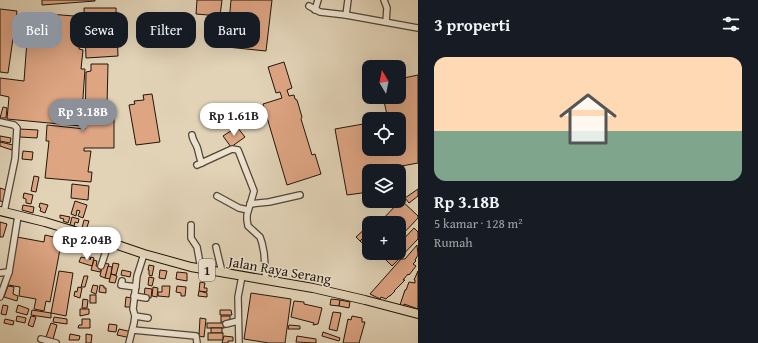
<!DOCTYPE html>
<html lang="id">
<head>
<meta charset="utf-8">
<style>
  :root { --surface:#171b24; --page:#20242c; --text:#f1f3f6; --muted:#9ea1a6; --line:#363941; --accent:#8c9099 }
  body { margin:0; font-family:"Gentium Book Plus",serif; background:var(--page); color:var(--text); height:100vh; display:flex; flex-direction:column; font-size:15px; white-space:nowrap }
  * { box-sizing:border-box; margin:0 }
  p { font-size:13px; color:var(--muted) }
  .icon { flex:none; width:22px; height:22px; fill:none; stroke:currentColor; stroke-width:2; stroke-linecap:round; stroke-linejoin:round }
  .map { position:relative; flex:1; overflow:hidden }
  .sheet { display:flex; flex-direction:column; background:var(--surface); width:340px }
  .sheet>* { flex:none }
  .hud { position:absolute; left:12px; top:12px; width:346px; height:36px; display:flex; gap:8px }
  .needle { width:26px; rotate:350deg }
  .controls { position:absolute; left:362px; top:60px; display:grid; gap:8px }
  .controls a { display:grid; place-items:center; width:44px; height:44px; border-radius:8px; background:var(--surface); box-shadow:0 4px 16px #0002; font-size:20px }
  .price { position:absolute; translate:-50% -34px; padding:0 9px; border-radius:14px; background:#fff; color:#222; font-size:13px; line-height:26px; filter:drop-shadow(0 1px 2px #0008) }
  .price::after { content:''; position:absolute; left:50%; top:24px; width:12px; height:9px; margin-left:-6px; background:inherit; clip-path:polygon(0 0,100% 0,50% 100%) }
  .price.selected { background:var(--accent); color:#fff }
  ul { padding:0; list-style:none }
  li { display:grid; align-content:center; gap:8px; height:212px; padding:0 16px }
  li+li { border-top:1px solid var(--line) }
  li span { display:grid; place-items:center; height:124px; border-radius:12px; color:#555 }
  li>.icon { margin-inline-start:auto }
  span .icon { width:72px; height:72px; fill:#fffc; stroke-width:1 }
  li b { font-size:17px }
  h2 { display:flex; justify-content:space-between; align-items:center; height:48px; padding:0 16px; font-size:17px }
  .pill { padding:0 14px; border-radius:12px; background:var(--surface); box-shadow:0 4px 16px #0002; font-size:14px; line-height:36px }
  .pill.selected { background:var(--accent); color:#fff }
  main { display:flex; flex:1; min-height:0 }
  .map>svg:first-child { display:block }
  .building { fill:#dea583; stroke:#201609 }
  .lines { fill:none; stroke-linecap:round; stroke-linejoin:round }
  .minor-casing { stroke:#504534; stroke-width:8 }
  .highway-casing { stroke:#201609; stroke-width:10 }
  .minor { stroke:#ece2d0; stroke-width:5.5 }
  .highway { stroke:#e2d3b7; stroke-width:8 }
  .labels { text-anchor:middle; dominant-baseline:central; stroke-width:3; stroke-linejoin:round; paint-order:stroke }
  .shield { fill:#ece2d0; stroke:#5d5345; stroke-width:1 }
  .shield-label { font-size:13px; font-weight:bold; fill:#201609 }
  .street-label { font-size:14px; fill:#201609; stroke:#ece2d0 }
</style>
</head>
<body>
<main>
<div class="map">
<svg width="418" height="343" viewBox="0 0 418 343">
  <rect width="100%" height="100%" fill="#e2d3b7"/>
  <filter id="stains"><feTurbulence type="fractalNoise" baseFrequency=".005" numOctaves="4"/><feColorMatrix values="0 0 0 0 .2 0 0 0 0 .09 0 0 0 0 .02 0 0 0 .5 -.17"/></filter>
  <radialGradient id="worn" r=".72"><stop offset=".6" stop-color="#630" stop-opacity="0"/><stop offset="1" stop-color="#630" stop-opacity=".3"/></radialGradient>
  <!-- building -->
  <g class="building">
    <polygon points="42,0 95,0 95,1 42,5"/>
    <polygon points="197,0 222,0 220,16 196,14"/>
    <polygon points="231,0 272,0 266,51 227,47"/>
    <polygon points="84,8 116,8 118,56 86,58"/>
    <polygon points="0,9 17,11 8,73 0,72"/>
    <polygon points="36,13 74,16 73,18 82,19 79,49 83,50 81,69 85,69 81,126 7,119 9,97 0,95 0,78 24,81 29,14 35,14"/>
    <polygon points="284,62 292,88 287,90 289,96 294,95 295,99 297,100 302,117 301,119 312,155 315,154 321,174 287,185 263,104 282,98 280,92 276,93 268,67"/>
    <polygon points="91,64 108,64 107,106 114,106 114,148 84,148 84,151 91,151 88,172 92,172 91,182 45,178 49,141 46,141 47,125 85,129 86,72 91,71"/>
    <polygon points="418,75 418,163 396,167 397,171 369,171 369,192 347,195 335,129 369,123 369,149 399,149 399,119 388,119 383,97 399,97 399,79"/>
    <polygon points="152,94 160,142 136,145 129,105 135,104 134,101 144,100 143,95"/>
    <polygon points="3,107 7,108 6,118 0,118"/>
    <polygon points="237,127 245,137 231,147 223,136"/>
    <polygon points="20,129 38,130 37,138 20,137"/>
    <polygon points="0,136 11,138 10,143 0,141"/>
    <polygon points="0,142 13,145 12,150 0,146"/>
    <polygon points="23,151 33,152 32,160 22,159"/>
    <polygon points="34,176 39,177 36,192 31,191"/>
    <polygon points="72,184 89,186 88,200 71,198"/>
    <polygon points="0,188 6,190 4,202 0,201"/>
    <polygon points="418,189 418,196 409,203 405,198"/>
    <polygon points="24,193 33,195 31,204 26,203 26,199 23,198"/>
    <polygon points="401,200 418,216 418,218 399,238 399,223 379,223"/>
    <polygon points="75,201 87,205 83,218 78,216 80,211 77,210 76,216 71,214"/>
    <polygon points="40,203 48,205 45,213 40,211 41,208 39,207"/>
    <polygon points="23,205 34,207 33,213 22,210"/>
    <polygon points="60,215 70,217 68,223 63,221 64,219 60,218"/>
    <polygon points="72,217 79,219 78,223 75,222 74,226 70,225"/>
    <polygon points="84,220 89,221 86,230 82,228"/>
    <polygon points="0,222 7,224 3,237 0,237"/>
    <polygon points="369,225 369,232 360,241 356,237"/>
    <polygon points="414,228 418,232 418,239 392,266 384,258 390,253 399,253 399,244"/>
    <polygon points="369,233 369,250 360,241"/>
    <polygon points="45,235 62,239 50,302 46,301 44,311 34,309 36,299 19,296 20,287 8,285 17,237 44,242"/>
    <polygon points="417,245 418,255 415,260 416,261 413,264 416,266 409,275 408,274 403,280 405,280 394,291 395,291 390,296 389,296 386,299 381,297 380,299 370,294 401,259 405,259"/>
    <polygon points="86,255 90,257 90,260 91,257 94,258 92,266 79,262 81,257 85,258"/>
    <polygon points="94,260 97,261 96,266 101,267 100,272 91,270"/>
    <polygon points="103,263 109,264 105,278 100,276"/>
    <polygon points="113,263 119,264 116,275 111,274"/>
    <polygon points="149,265 154,266 152,276 149,275 149,270 148,270"/>
    <polygon points="108,266 112,267 110,279 105,278"/>
    <polygon points="122,270 131,272 130,277 121,275"/>
    <polygon points="160,270 167,271 165,279 159,278"/>
    <polygon points="59,271 73,273 66,316 51,313"/>
    <polygon points="418,271 418,309 404,304 404,306 400,305 405,290 406,290 409,282 415,283 415,280 414,280"/>
    <polygon points="177,272 187,273 187,281 176,279"/>
    <polygon points="111,274 117,276 115,283 109,282"/>
    <polygon points="84,276 88,276 85,287 81,287"/>
    <polygon points="149,277 154,278 152,286 148,285"/>
    <polygon points="200,282 205,283 204,288 207,288 207,292 199,291"/>
    <polygon points="93,285 98,286 96,294 91,292"/>
    <polygon points="100,285 104,286 104,288 106,288 106,293 99,292"/>
    <polygon points="8,286 14,287 13,294 18,296 17,301 4,297"/>
    <polygon points="162,286 170,286 169,297 158,296 158,292 162,292"/>
    <polygon points="177,286 186,287 185,296 181,296 181,293 176,292"/>
    <polygon points="78,287 82,288 80,298 74,296 75,291 77,292"/>
    <polygon points="153,287 158,288 157,297 152,296"/>
    <polygon points="145,288 152,289 151,298 144,297"/>
    <polygon points="199,291 207,293 207,297 198,296"/>
    <polygon points="251,293 291,299 285,343 269,343 244,339"/>
    <rect x="90" y="295" width="6" height="8"/>
    <polygon points="126,297 132,298 131,307 125,307"/>
    <polygon points="83,299 88,300 87,308 82,308"/>
    <polygon points="331,299 340,300 339,306 330,305"/>
    <polygon points="340,300 350,302 349,308 339,306"/>
    <polygon points="294,301 304,302 304,304 322,308 318,324 313,325 314,323 291,317"/>
    <polygon points="3,305 8,306 6,315 1,314"/>
    <polygon points="18,305 29,309 27,315 16,312"/>
    <polygon points="80,309 89,309 89,314 80,316"/>
    <polygon points="32,310 51,313 51,318 31,315"/>
    <polygon points="220,310 231,310 232,315 220,315"/>
    <polygon points="333,312 341,313 337,331 329,329"/>
    <polygon points="17,316 26,318 25,323 16,321"/>
    <polygon points="31,316 36,317 33,327 28,325"/>
    <rect x="221" y="316" width="9" height="6"/>
    <polygon points="352,316 362,318 362,322 365,322 359,343 343,343 348,319 351,320"/>
    <polygon points="54,317 67,319 67,324 53,322"/>
    <polygon points="200,318 206,319 204,337 199,336"/>
    <polygon points="5,319 14,321 13,325 4,323"/>
    <polygon points="82,319 90,319 90,328 78,328 79,325 82,325"/>
    <polygon points="51,323 57,325 53,339 46,337"/>
    <rect x="207" y="323" width="17" height="5"/>
    <polygon points="109,324 117,325 116,332 108,331"/>
    <polygon points="289,325 300,326 300,329 288,329"/>
    <rect x="211" y="328" width="11" height="5"/>
    <polygon points="119,329 132,332 131,338 117,335"/>
    <polygon points="323,332 340,338 339,341 322,336"/>
    <rect x="208" y="333" width="15" height="7"/>
    <polygon points="70,334 80,336 79,340 69,340"/>
    <polygon points="86,334 92,335 91,343 86,343"/>
    <polygon points="224,336 233,337 233,341 228,341 228,343 222,343"/>
    <polygon points="297,336 316,339 316,343 296,342"/>
  </g>
  <g class="lines">
    <defs>
      <g id="minor">
        <polyline points="348,0 346,15 418,28"/>
        <polyline points="384,0 387,8 386,22"/>
        <polyline points="309,6 320,12 346,15"/>
        <polyline points="315,10 318,0"/>
        <polyline points="0,122 14,125 17,128 15,159 4,212"/>
        <path d="M192,135C193,141 195,142 197,147C199,152 199,158 202,163"/>
        <polyline points="197,165 232,149 238,150 254,191 247,215 247,220 248,226 260,237 262,243 264,253 266,280"/>
        <polyline points="217,196 239,208 248,210"/>
        <polyline points="250,204 269,202 300,195"/>
        <polyline points="191,225 191,238 197,247 201,269"/>
        <polyline points="216,247 222,272"/>
        <polyline points="101,266 109,242"/>
        <polyline points="0,273 9,272"/>
        <polyline points="122,281 121,285 136,287"/>
        <polyline points="134,296 146,298"/>
        <polyline points="0,297 9,272 18,216"/>
        <polyline points="135,316 148,318"/>
        <polyline points="226,324 238,321"/>
        <polyline points="133,330 196,336 197,343"/>
        <polyline points="41,339 56,343"/>
        <polyline points="129,343 134,323 135,316 133,309 137,276 144,254"/>
        <polyline points="239,343 238,297 242,276"/>
      </g>
      <polyline id="highway" points="0,211 45,222 91,236 144,254 191,267 313,288 365,300 418,314"/>
    </defs>
    <!-- minor casing -->
    <use href="#minor" class="minor-casing"/>
    <!-- highway casing -->
    <use href="#highway" class="highway-casing"/>
    <!-- minor -->
    <use href="#minor" class="minor"/>
    <!-- highway -->
    <use href="#highway" class="highway"/>
  </g>
  <g class="labels">
    <!-- shield labels -->
    <rect class="shield" x="199" y="259" width="16" height="22" rx="3"/>
    <g class="shield-label">
      <text x="207" y="270">1</text>
    </g>
    <!-- street labels -->
    <g class="street-label">
      <text transform="translate(280 270) rotate(10)">Jalan Raya Serang</text>
    </g>
  </g>
  <rect width="100%" height="100%" filter="url(#stains)"/>
  <rect width="100%" height="100%" fill="url(#worn)"/>
</svg>
<div class="controls">
<a><svg class="needle" viewBox="-14 -14 28 28"><path d="M0-13l5 13h-10z" fill="#e53935"/><path d="M0 13l5-13h-10z" fill="#9ea1a6"/></svg></a>
<a><svg class="icon" aria-label="locate" viewBox="0 0 24 24"><circle cx="12" cy="12" r="6"/><path d="M12 2v4M12 18v4M2 12h4M18 12h4"/></svg></a>
<a><svg class="icon" aria-label="layers" viewBox="0 0 24 24"><path d="M12 4l9 5-9 5-9-5zM3 14l9 5 9-5"/></svg></a>
<a>+</a>
</div>
<b class="price selected" style="left:83px;top:133px">Rp 3.18B</b>
<b class="price" style="left:234px;top:137px">Rp 1.61B</b>
<b class="price" style="left:87px;top:261px">Rp 2.04B</b>
<div class="hud">
<a class="pill selected">Beli</a>
<a class="pill">Sewa</a>
<a class="pill">Filter</a>
<a class="pill">Baru</a>
</div>
</div>
<section class="sheet">
<h2>3 properti<svg class="icon" aria-label="filters" viewBox="0 0 24 24"><path d="M4 7h16M4 17h16"/><circle cx="9" cy="7" r="2"/><circle cx="15" cy="17" r="2"/></svg></h2>
<ul>
<li><span style="background:linear-gradient(#ffd9b3 60%,#7fa58c 0)"><svg class="icon" aria-label="home" viewBox="0 0 24 24"><path d="M3 11l9-7 9 7M6 9v11h12V9"/></svg></span><div><b>Rp 3.18B</b><p>5 kamar · 128 m²</p><p>Rumah</p></div></li>
</ul>
</section>
</main>
</body>
</html>
